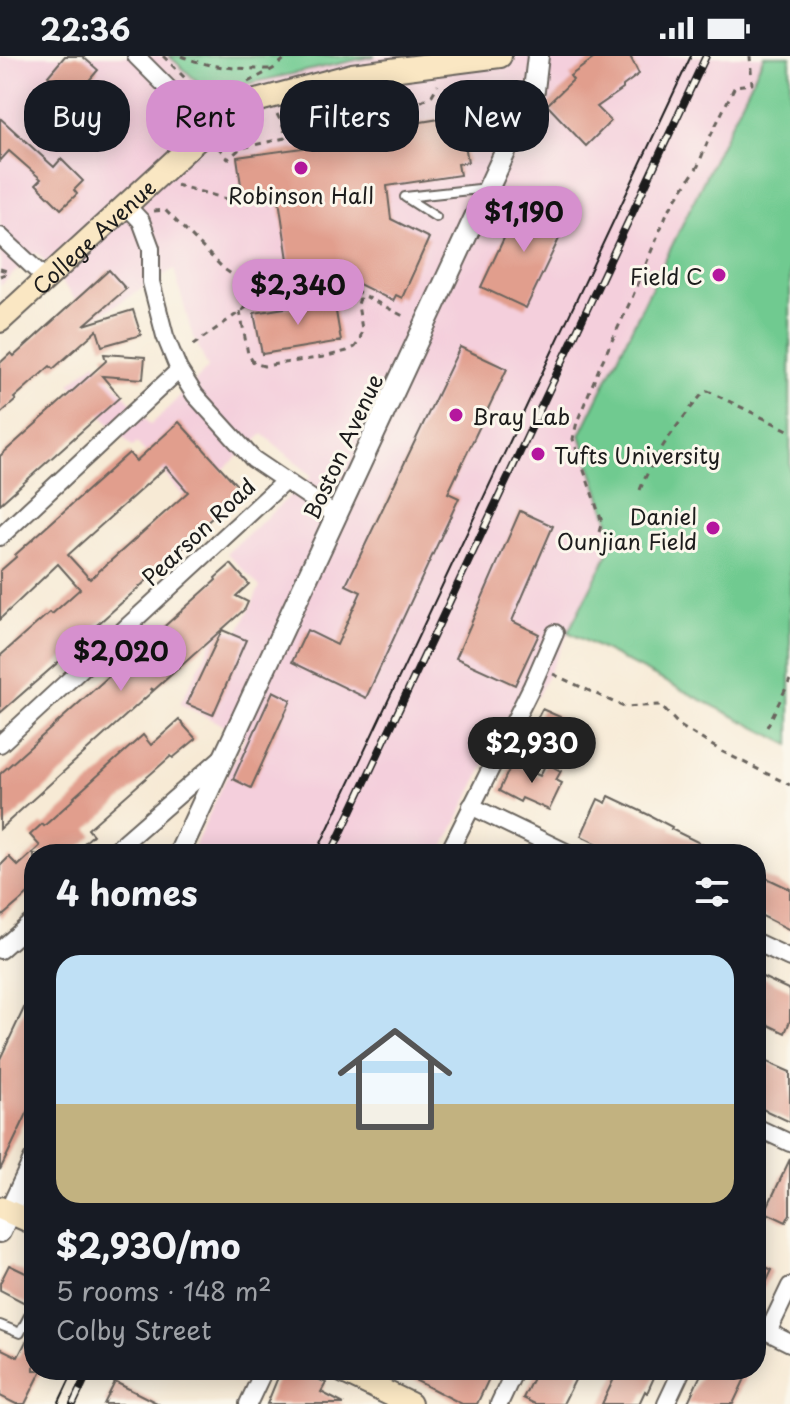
<!DOCTYPE html>
<html lang="en">
<head>
<meta charset="utf-8">
<style>
  :root { --surface:#171b24; --page:#20242c; --text:#f1f3f6; --muted:#9ea1a6; --line:#363941; --accent:#d690ce }
  body { margin:0; font-family:"Playpen Sans",sans-serif; background:var(--page); color:var(--text); height:100vh; display:flex; flex-direction:column; font-size:30px; white-space:nowrap }
  * { box-sizing:border-box; margin:0 }
  p { font-size:26px; color:var(--muted) }
  .icon { flex:none; width:44px; height:44px; fill:none; stroke:currentColor; stroke-width:2; stroke-linecap:round; stroke-linejoin:round }
  .map { position:relative; flex:1; overflow:hidden }
  .drawer { position:absolute; left:24px; top:788px; width:742px; height:536px; display:flex; flex-direction:column; background:var(--surface); border-radius:32px; box-shadow:0 4px 20px #0003 }
  .drawer>* { flex:none }
  .hud { position:absolute; left:24px; top:24px; width:742px; height:72px; display:flex; gap:16px }
  .price { position:absolute; translate:-50% -68px; padding:0 18px; border-radius:28px; background:var(--accent); color:#111; font-size:26px; line-height:52px; filter:drop-shadow(0 2px 4px #0008) }
  .price::after { content:''; position:absolute; left:50%; top:48px; width:24px; height:18px; margin-left:-12px; background:inherit; clip-path:polygon(0 0,100% 0,50% 100%) }
  .price.selected { background:#222; color:#fff }
  ul { padding:0; list-style:none }
  li { display:grid; align-content:center; gap:16px; height:424px; padding:0 32px }
  li+li { border-top:2px solid var(--line) }
  li span { display:grid; place-items:center; height:248px; border-radius:24px; color:#555 }
  li>.icon { margin-inline-start:auto }
  span .icon { width:144px; height:144px; fill:#fffc; stroke-width:1 }
  li b { font-size:34px }
  h2 { display:flex; justify-content:space-between; align-items:center; height:96px; padding:0 32px; font-size:34px }
  .pill { padding:0 28px; border-radius:32px; background:var(--surface); box-shadow:0 4px 20px #0003; font-size:28px; line-height:72px }
  .pill.selected { background:var(--accent); color:#111 }
  .status { display:flex; justify-content:space-between; align-items:center; height:56px; padding:0 40px; background:var(--surface); direction:ltr }
  .status svg { height:22px; fill:currentColor }
  .map>svg:first-child { display:block }
  .built { fill:#f4cfdc }
  .green { fill:#70ca90; stroke:#467356; stroke-width:2 }
  .building { fill:#e19e8d; fill-rule:evenodd }
  .lines { fill:none; stroke-linecap:round; stroke-linejoin:round }
  .service-casing { stroke:#69645d; stroke-width:12 }
  .minor-casing { stroke:#69645d; stroke-width:20 }
  .tertiary-casing { stroke:#69645d; stroke-width:24 }
  .secondary-casing { stroke:#69645d; stroke-width:26 }
  .path { stroke:#69645d; stroke-width:3; stroke-dasharray:6 6; stroke-linecap:butt }
  .service { stroke:#fff; stroke-width:8 }
  .minor { stroke:#fff; stroke-width:16 }
  .tertiary { stroke:#fff; stroke-width:20 }
  .secondary { stroke:#fae7c3; stroke-width:22 }
  .tram { stroke:#1c1c1c; stroke-width:2 }
  .rail-casing { stroke:#1c1c1c; stroke-width:8 }
  .rail { stroke:#fbf7ec; stroke-width:5; stroke-dasharray:15; stroke-linecap:butt }
  .poi-dot { fill:#b5179e; stroke:#fbf7ec; stroke-width:3 }
  .labels { text-anchor:middle; dominant-baseline:central; stroke-width:6; stroke-linejoin:round; paint-order:stroke }
  .poi-label { font-size:22px; fill:#1c1c1c; stroke:#fbf7ec; text-anchor:end }
  .street-label { font-size:22px; fill:#1c1c1c; stroke:#fbf7ec }
</style>
</head>
<body>
<div class="status"><b>22:36</b><svg viewBox="0 0 49 12"><path d="M0 12V9h3v3zM5 12V6h3v6zM10 12V3h3v9zM15 12V0h3v12zM26 1h20v11H26zM47 4h2v5h-2z"/></svg></div>
<div class="map">
<svg width="790" height="1348" viewBox="0 0 790 1348">
  <rect width="100%" height="100%" fill="#fbf7ec"/>
  <filter id="ink" filterUnits="userSpaceOnUse"><feTurbulence type="fractalNoise" baseFrequency=".0125" numOctaves="2"/><feDisplacementMap in="SourceGraphic" scale="16" xChannelSelector="R" yChannelSelector="G"/><feConvolveMatrix kernelMatrix="1 2 1 2 8 2 1 2 1" color-interpolation-filters="sRGB"/></filter>
  <filter id="wash" filterUnits="userSpaceOnUse"><feTurbulence type="fractalNoise" baseFrequency=".006" numOctaves="4" result="noise"/><feDisplacementMap in="SourceGraphic" scale="32" xChannelSelector="R" yChannelSelector="G"/><feGaussianBlur stdDeviation="1.8" result="paint"/><feColorMatrix in="noise" values="0 0 0 0 0 0 0 0 0 0 0 0 0 0 0 0 0 1.4 0 .05"/><feComposite in="paint" operator="in"/></filter>
  <g filter="url(#wash)">
    <rect width="100%" height="100%" fill="#f7ead5"/>
    <!-- built -->
    <polygon class="built" points="0,0 790,0 790,689 569,576 537,641 519,638 441,798 191,798 245,680 180,648 220,570 238,577 260,531 227,497 312,420 263,378 188,445 137,387 133,391 70,328 95,306 151,369 208,312 191,275 174,213 92,264 37,196 0,230"/>
    <!-- green -->
    <g class="green">
      <polygon points="169,0 375,0 209,36"/>
      <polygon points="764,0 790,0 790,689 568,576 615,484 580,379"/>
    </g>
    <g id="blocks">
      <!-- building -->
      <g class="building">
        <polygon points="65,0 82,0 98,14 74,42 48,20"/>
        <polygon points="597,0 630,0 639,18 623,30 623,33 597,51 611,65 586,90 547,49 573,24 570,20"/>
        <polygon points="452,61 454,71 462,70 468,106 458,108 460,119 387,130 391,163 429,182 402,242 396,239 393,245 329,213 330,218 298,222 296,217 290,217 278,137 243,143 237,101 331,88 332,92 360,88 359,76"/>
        <polygon points="0,62 54,111 61,103 83,125 74,134 77,138 61,153 36,128 41,123 9,95 0,105"/>
        <polygon points="522,144 567,166 526,252 481,231"/>
        <polygon points="109,214 126,233 84,269 133,254 141,279 102,290 97,274 53,313 50,310 14,342 16,344 0,358 0,307 11,297 14,300"/>
        <polygon points="334,244 341,285 262,298 254,257"/>
        <polygon points="460,291 507,313 448,437 459,442 366,642 292,606 307,574 337,589 361,536 346,529"/>
        <polygon points="104,298 145,301 143,323 102,320 120,341 0,448 0,400 106,305"/>
        <path d="M179,366L242,435L203,470L205,472L78,586L79,588L0,657V600L50,556L52,558L80,533L58,508L0,563V515L16,501L15,499L129,397L136,405ZM166,411L188,436L90,523L68,499Z"/>
        <polygon points="520,455 553,470 512,565 539,578 515,629 456,602"/>
        <polygon points="231,508 249,528 236,540 248,546 245,553 154,634 150,632 153,635 0,773 0,718 216,524 215,522"/>
        <polygon points="222,574 246,584 213,659 187,648"/>
        <polygon points="273,635 291,644 251,732 233,723"/>
        <polygon points="542,653 560,661 546,690 528,681"/>
        <polygon points="179,664 196,683 173,702 171,700 88,773 93,779 72,798 34,798 34,833 0,862 0,810 9,801 18,810 40,790 30,779 42,768 44,770 75,742 74,741 143,679 151,689"/>
        <polygon points="512,707 540,720 546,707 561,715 556,724 562,727 549,754 522,742 520,746 499,735"/>
        <polygon points="609,740 649,759 672,771 671,773 722,798 619,798 581,780 598,743 606,747"/>
        <polygon points="756,817 790,833 790,874 756,857"/>
        <polygon points="756,918 790,934 790,965 785,977 756,963"/>
        <polygon points="34,931 34,1043 0,1114 0,1003"/>
        <polygon points="756,1001 790,1016 790,1066 756,1050"/>
        <polygon points="790,1103 790,1158 786,1166 765,1156"/>
        <polygon points="756,1206 772,1214 756,1248"/>
        <polygon points="9,1209 34,1221 34,1243 27,1248 0,1234 0,1227"/>
        <polygon points="34,1270 34,1314 42,1314 25,1348 16,1348 0,1340 0,1292 18,1301"/>
        <polygon points="281,1314 301,1314 326,1327 321,1336 344,1348 267,1348"/>
        <polygon points="395,1314 493,1314 477,1348 462,1348"/>
        <polygon points="537,1314 580,1314 563,1348 535,1348 523,1342"/>
        <polygon points="618,1314 649,1314 656,1317 647,1337 645,1335 639,1348 602,1348"/>
        <polygon points="703,1314 749,1314 733,1348 687,1348"/>
        <polygon points="115,1326 159,1348 104,1348"/>
      </g>
    </g>
  </g>
  <g filter="url(#ink)">
    <use href="#blocks" fill-opacity="0" stroke="#69645d" stroke-width="2"/>
    <g class="lines">
      <defs>
        <g id="service">
          <polyline points="436,161 405,141 488,132"/>
          <polyline points="0,1269 20,1277 34,1250"/>
        </g>
        <g id="minor">
          <polyline points="136,0 209,73"/>
          <polyline points="126,149 141,165 151,192 151,226 165,280 179,314 195,339 253,403 336,459"/>
          <polyline points="0,180 46,223"/>
          <polyline points="0,481 179,314"/>
          <polyline points="0,688 285,425"/>
          <polyline points="471,750 570,798"/>
          <polyline points="111,798 221,702"/>
          <polyline points="448,798 532,630 555,577"/>
          <polyline points="756,886 790,902"/>
          <polyline points="0,894 34,864"/>
          <polyline points="756,1071 790,1087"/>
          <polyline points="756,1270 790,1287"/>
          <polyline points="768,1276 790,1230"/>
          <polyline points="248,1348 264,1314"/>
          <polyline points="499,1348 515,1314"/>
          <polyline points="666,1348 682,1314"/>
        </g>
        <g id="tertiary">
          <polyline points="179,798 534,34 538,0"/>
          <polyline points="0,1176 34,1104"/>
        </g>
        <g id="secondary">
          <path id="s1" d="M0,265L209,73L252,46L352,19L500,0"/>
          <polyline points="0,1152 34,1167"/>
          <polyline points="340,1314 410,1348"/>
        </g>
      </defs>
      <!-- service casing -->
      <use href="#service" class="service-casing"/>
      <!-- minor casing -->
      <use href="#minor" class="minor-casing"/>
      <!-- tertiary casing -->
      <use href="#tertiary" class="tertiary-casing"/>
      <!-- secondary casing -->
      <use href="#secondary" class="secondary-casing"/>
      <!-- path -->
      <g class="path">
        <polyline points="163,0 203,40 218,41 227,37"/>
        <path d="M181,0C210,12 238,13 270,13"/>
        <polyline points="248,26 273,13 288,0"/>
        <polyline points="399,36 402,52"/>
        <polyline points="351,43 352,59"/>
        <polyline points="330,46 333,62"/>
        <polyline points="294,53 298,68"/>
        <polyline points="277,58 284,72 410,52 432,39 438,29"/>
        <polyline points="469,90 465,65 501,59"/>
        <polyline points="218,91 228,103 241,92 285,82 284,72"/>
        <polyline points="176,129 238,146"/>
        <polyline points="154,155 165,154 224,213 264,241"/>
        <polyline points="0,213 10,216"/>
        <polyline points="287,214 291,236"/>
        <polyline points="0,220 10,216"/>
        <polyline points="240,255 248,298 254,307 264,310 324,301 347,295 355,291 360,284 362,273 358,249 361,237"/>
        <polyline points="193,289 258,243 272,238 298,234 328,226 342,228 407,262"/>
        <path d="M640,434C654,398 679,366 704,336L708,335L790,375"/>
        <polyline points="599,476 602,466 573,383 577,366 600,310 632,242 667,157 698,110 707,87 735,30 752,28 750,0"/>
        <polyline points="553,618 624,651 660,649 680,670 723,696 790,729"/>
        <polyline points="767,671 790,624"/>
      </g>
      <!-- service -->
      <use href="#service" class="service"/>
      <!-- minor -->
      <use href="#minor" class="minor"/>
      <!-- tertiary -->
      <use href="#tertiary" class="tertiary"/>
      <!-- secondary -->
      <use href="#secondary" class="secondary"/>
      <!-- tram -->
      <g class="tram">
        <polyline points="316,798 691,0"/>
        <polyline points="58,1348 74,1314"/>
      </g>
      <defs>
        <g id="rail">
          <polyline points="331,798 706,0"/>
          <polyline points="73,1348 89,1314"/>
        </g>
      </defs>
      <!-- rail casing -->
      <use href="#rail" class="rail-casing"/>
      <!-- rail -->
      <use href="#rail" class="rail"/>
    </g>
  </g>
  <!-- markers -->
  <g class="poi-dot">
    <circle cx="301" cy="112" r="8"/>
    <circle cx="719" cy="219" r="8"/>
    <circle cx="456" cy="359" r="8"/>
    <circle cx="538" cy="398" r="8"/>
    <circle cx="713" cy="472" r="8"/>
  </g>
  <g class="labels">
    <!-- poi labels -->
    <g class="poi-label">
      <text x="301" y="138" text-anchor="middle">Robinson Hall</text>
      <text x="703" y="219">Field C</text>
      <text x="472" y="359" text-anchor="start">Bray Lab</text>
      <text x="554" y="398" text-anchor="start">Tufts University</text>
      <text x="697" y="459">Daniel<tspan x="697" dy="25">Ounjian Field</tspan></text>
    </g>
    <!-- street labels -->
    <g class="street-label">
      <text stroke="none"><textPath href="#s1" startOffset="126">College Avenue</textPath></text>
      <text transform="translate(342 390) rotate(-65)">Boston Avenue</text>
      <text transform="translate(198 475) rotate(-43)">Pearson Road</text>
    </g>
  </g>
</svg>
<b class="price" style="left:524px;top:198px">$1,190</b>
<b class="price" style="left:298px;top:271px">$2,340</b>
<b class="price" style="left:121px;top:637px">$2,020</b>
<b class="price selected" style="left:532px;top:729px">$2,930</b>
<div class="hud">
<a class="pill">Buy</a>
<a class="pill selected">Rent</a>
<a class="pill">Filters</a>
<a class="pill">New</a>
</div>
<section class="drawer">
<h2>4 homes<svg class="icon" aria-label="filters" viewBox="0 0 24 24"><path d="M4 7h16M4 17h16"/><circle cx="9" cy="7" r="2"/><circle cx="15" cy="17" r="2"/></svg></h2>
<ul>
<li><span style="background:linear-gradient(#bfe0f5 60%,#c2b280 0)"><svg class="icon" aria-label="home" viewBox="0 0 24 24"><path d="M3 11l9-7 9 7M6 9v11h12V9"/></svg></span><div><b>$2,930/mo</b><p>5 rooms · 148 m²</p><p>Colby Street</p></div></li>
</ul>
</section>
</div>
</body>
</html>
